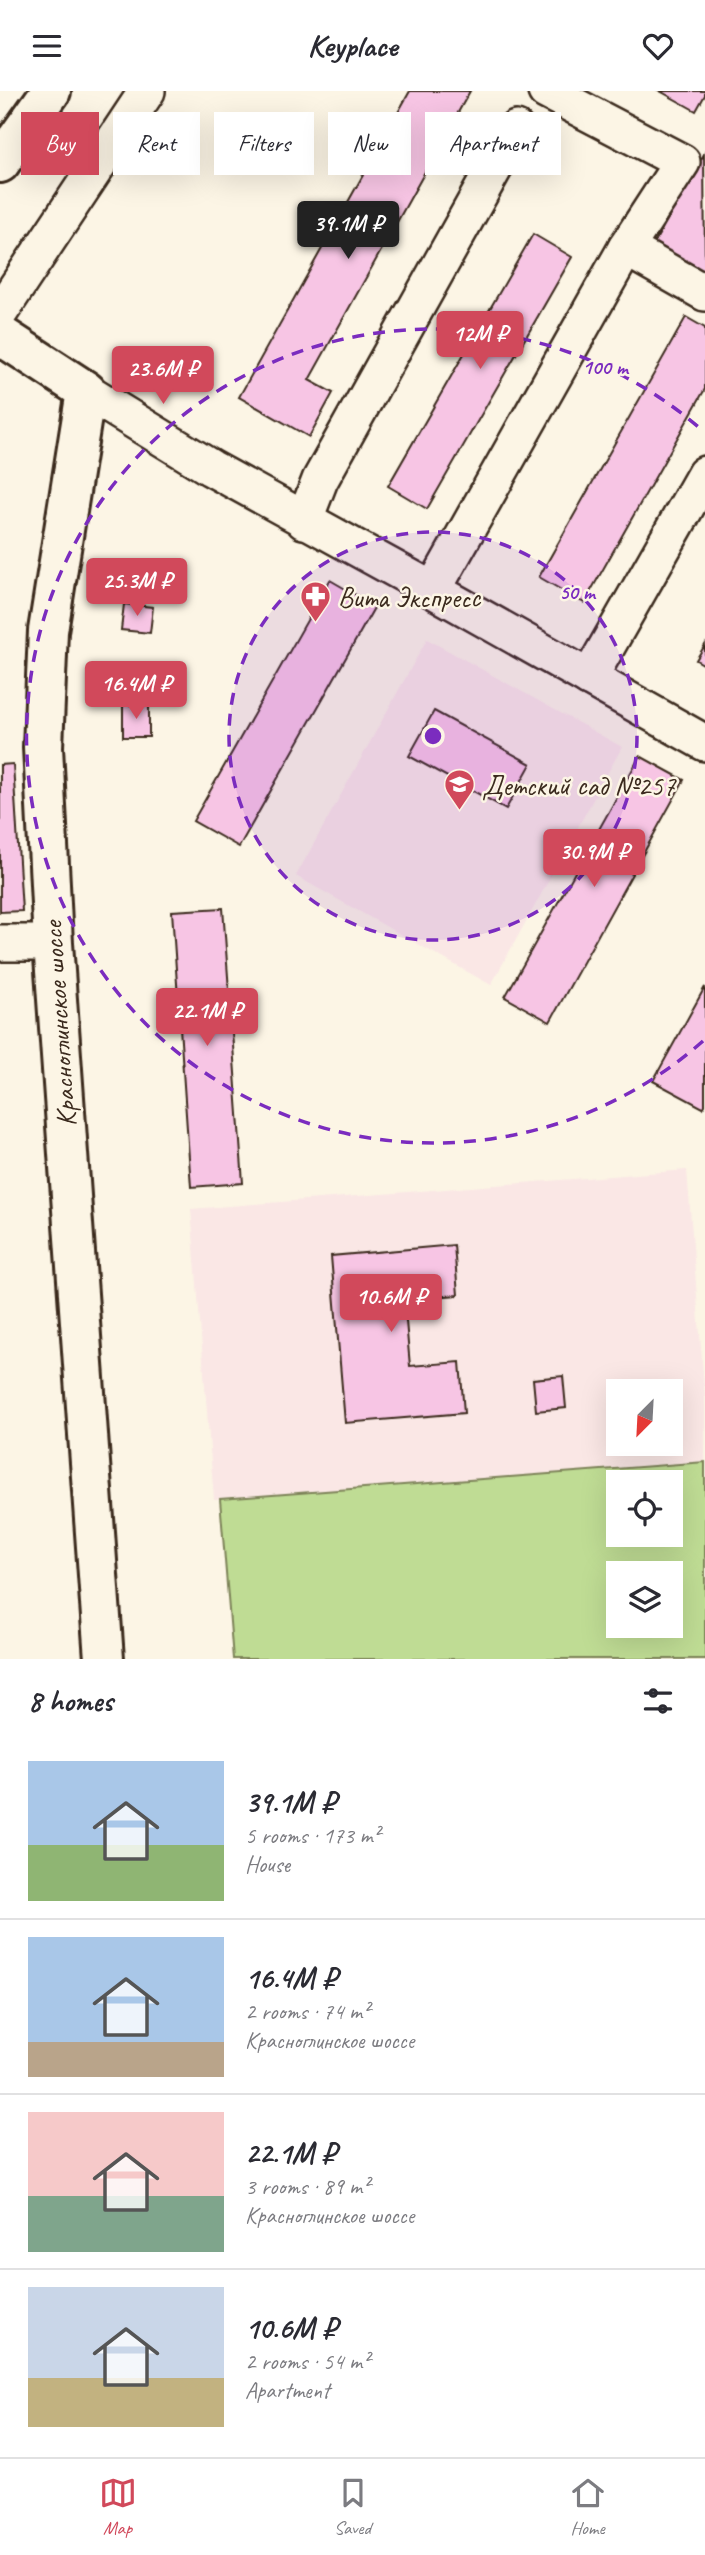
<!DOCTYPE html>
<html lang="en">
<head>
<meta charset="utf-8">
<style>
  :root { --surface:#fff; --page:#f2f2f3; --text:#2b2b33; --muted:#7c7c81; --line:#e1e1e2; --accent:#d1495b }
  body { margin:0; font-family:Caveat,sans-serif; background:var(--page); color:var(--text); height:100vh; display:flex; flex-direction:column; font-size:26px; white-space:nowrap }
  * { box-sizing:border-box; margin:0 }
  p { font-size:23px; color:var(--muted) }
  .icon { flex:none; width:38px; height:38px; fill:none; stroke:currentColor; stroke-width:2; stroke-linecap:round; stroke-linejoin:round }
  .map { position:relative; height:1568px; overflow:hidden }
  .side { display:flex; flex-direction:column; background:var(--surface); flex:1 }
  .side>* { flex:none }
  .banner { position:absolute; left:21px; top:21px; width:663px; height:63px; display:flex; gap:14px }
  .needle { width:46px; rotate:204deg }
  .tools { position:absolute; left:606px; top:1288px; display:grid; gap:14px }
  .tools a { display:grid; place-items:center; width:77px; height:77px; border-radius:0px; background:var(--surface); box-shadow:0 7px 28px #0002; font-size:35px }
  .price { position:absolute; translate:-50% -60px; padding:0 16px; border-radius:7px; background:var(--accent); color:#fff; font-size:23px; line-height:46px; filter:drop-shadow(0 2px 4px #0008) }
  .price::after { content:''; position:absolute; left:50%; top:42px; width:21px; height:16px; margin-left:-10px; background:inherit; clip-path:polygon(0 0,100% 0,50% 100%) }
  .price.current { background:#222; color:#fff }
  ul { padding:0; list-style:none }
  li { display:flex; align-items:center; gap:21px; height:175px; padding:0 28px }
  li+li { border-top:2px solid var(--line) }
  li span { display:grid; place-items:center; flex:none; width:196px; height:140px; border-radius:0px; color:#555 }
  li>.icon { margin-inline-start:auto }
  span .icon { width:84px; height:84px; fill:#fffc; stroke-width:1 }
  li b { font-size:30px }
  h2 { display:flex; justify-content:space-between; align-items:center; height:84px; padding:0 28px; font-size:30px }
  .chip { padding:0 24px; border-radius:0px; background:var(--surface); box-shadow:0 7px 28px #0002; font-size:24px; line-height:63px }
  .chip.current { background:var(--accent); color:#fff }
  header { display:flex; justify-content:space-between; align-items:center; height:91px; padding:0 28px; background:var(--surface); font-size:32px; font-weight:700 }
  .dock { display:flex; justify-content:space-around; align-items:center; height:98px; border-top:2px solid var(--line); background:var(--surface); font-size:19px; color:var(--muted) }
  .dock a { display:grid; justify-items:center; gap:4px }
  .dock .current { color:var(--accent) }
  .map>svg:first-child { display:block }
  .built { fill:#fae7e5; fill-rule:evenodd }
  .green { fill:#bfdc94; stroke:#7d8359; stroke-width:2; fill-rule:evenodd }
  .building { fill:#f7c5e4; stroke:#3b2a1e; stroke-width:2 }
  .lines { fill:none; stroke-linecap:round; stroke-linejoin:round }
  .minor-casing { stroke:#3b2a1e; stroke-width:40 }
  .major-casing { stroke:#3b2a1e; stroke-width:44 }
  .minor { stroke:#fcf5e5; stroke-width:35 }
  .major { stroke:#fcf5e5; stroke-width:38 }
  .ring { fill:none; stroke:#7b2cbf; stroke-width:3.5; stroke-dasharray:12 9 }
  .labels { text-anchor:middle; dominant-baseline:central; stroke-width:5; stroke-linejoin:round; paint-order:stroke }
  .poi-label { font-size:28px; fill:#3b2a1e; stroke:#fcf5e5; text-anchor:start }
  .street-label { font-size:28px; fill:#3b2a1e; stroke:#fcf5e5 }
  .centre { fill:#7b2cbf; stroke:#fcf5e5; stroke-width:3.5 }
  .ring-label { font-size:21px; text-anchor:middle; font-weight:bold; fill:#7b2cbf; stroke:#fcf5e5; stroke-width:5; stroke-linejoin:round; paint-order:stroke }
</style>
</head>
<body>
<header><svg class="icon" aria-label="menu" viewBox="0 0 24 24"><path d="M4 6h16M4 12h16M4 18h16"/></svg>Keyplace<svg class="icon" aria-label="heart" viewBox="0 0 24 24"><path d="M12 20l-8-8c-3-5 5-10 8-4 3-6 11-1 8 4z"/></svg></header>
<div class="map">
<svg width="705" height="1568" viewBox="0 0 705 1568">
  <rect width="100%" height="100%" fill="#fcf5e5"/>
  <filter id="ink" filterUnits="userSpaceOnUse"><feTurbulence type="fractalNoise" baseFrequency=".0143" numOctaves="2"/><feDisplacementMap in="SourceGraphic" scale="14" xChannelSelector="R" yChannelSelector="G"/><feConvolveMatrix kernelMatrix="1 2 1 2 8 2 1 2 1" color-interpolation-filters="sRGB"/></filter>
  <g filter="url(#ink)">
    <!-- built -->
    <g class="built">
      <polygon points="427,548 622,656 491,894 296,785"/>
      <path d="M687,1079L705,1307V1371L214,1409L191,1118ZM618,1300H670V1353H618Z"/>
    </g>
    <!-- green -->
    <path class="green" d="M705,1371V1568H233L220,1408ZM618,1391H670V1444H618ZM618,1482H670V1535H618Z"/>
    <!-- building -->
    <g class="building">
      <polygon points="410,0 470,0 309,289 333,302 309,346 239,306"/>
      <polygon points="660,0 705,0 705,4 696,20"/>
      <polygon points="704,63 705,177 701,184 652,156"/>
      <polygon points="533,143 572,166 427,418 388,395"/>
      <polygon points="686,226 705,237 705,298 584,512 539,486"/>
      <polygon points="330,489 375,515 239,756 193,730"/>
      <polygon points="124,513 153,516 150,542 121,539"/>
      <polygon points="705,554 705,574 696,569"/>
      <polygon points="121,574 149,576 148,597 120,595"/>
      <polygon points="149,613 149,646 123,646 123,614"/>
      <polygon points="434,620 531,673 506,718 409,665"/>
      <polygon points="640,665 684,689 550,931 505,906"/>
      <polygon points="13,673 22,820 0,821 0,674"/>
      <polygon points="223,817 243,1092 191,1096 172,820"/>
      <polygon points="705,896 705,1014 703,1017 653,990"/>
      <polygon points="454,1154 458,1204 404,1208 410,1275 460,1271 464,1322 345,1332 331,1165"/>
      <polygon points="563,1285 566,1317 536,1320 533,1288"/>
    </g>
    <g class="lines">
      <defs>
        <g id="minor">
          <polyline points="546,0 682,71 626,157 705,202"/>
          <polyline points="0,221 147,0"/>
          <polyline points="86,300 211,377 433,499 705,652"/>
          <polyline points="304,430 320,389 516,38"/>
          <polyline points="433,499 626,157"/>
          <polyline points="589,587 705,383"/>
          <polyline points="0,852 53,852"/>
        </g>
        <g id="major">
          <polyline points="0,72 51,0"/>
          <polyline points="0,244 86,300 48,540 43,656 53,852 104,1568"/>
        </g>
      </defs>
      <!-- minor casing -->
      <use href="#minor" class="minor-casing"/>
      <!-- major casing -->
      <use href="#major" class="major-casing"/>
      <!-- minor -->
      <use href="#minor" class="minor"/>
      <!-- major -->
      <use href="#major" class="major"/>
    </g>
  </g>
  <!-- distance rings -->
  <circle cx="433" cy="645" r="204" fill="#7b2cbf" fill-opacity=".12"/>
  <g class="ring">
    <circle cx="433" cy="645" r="204"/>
    <path d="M703 950A407 407 0 1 1 703 340"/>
  </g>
  <!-- icons -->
  <defs>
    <symbol id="pharmacy-pin" viewBox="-11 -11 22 30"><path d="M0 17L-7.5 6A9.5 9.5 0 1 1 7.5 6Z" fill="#d1495b" stroke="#fcf5e5"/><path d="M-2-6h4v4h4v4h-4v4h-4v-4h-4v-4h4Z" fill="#fff"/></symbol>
    <symbol id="school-pin" viewBox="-11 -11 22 30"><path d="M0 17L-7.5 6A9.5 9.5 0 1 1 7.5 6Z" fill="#d1495b" stroke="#fcf5e5"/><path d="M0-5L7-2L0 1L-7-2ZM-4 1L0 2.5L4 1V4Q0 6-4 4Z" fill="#fff"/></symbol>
  </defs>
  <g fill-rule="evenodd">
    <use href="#pharmacy-pin" x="298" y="488" width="35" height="47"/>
    <use href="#school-pin" x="442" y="676" width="35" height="47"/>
  </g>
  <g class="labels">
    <!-- poi labels -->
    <g class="poi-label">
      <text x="338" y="506">Вита Экспресс</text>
      <text x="482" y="694">Детский сад №257</text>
    </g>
    <!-- street labels -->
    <g class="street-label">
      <text transform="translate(59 933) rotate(-94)">Красноглинское шоссе</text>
    </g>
  </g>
  <circle cx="433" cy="645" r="10" class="centre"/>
  <g class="ring-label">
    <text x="605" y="283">100 m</text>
    <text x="577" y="508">50 m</text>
  </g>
</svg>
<div class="tools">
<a><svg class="needle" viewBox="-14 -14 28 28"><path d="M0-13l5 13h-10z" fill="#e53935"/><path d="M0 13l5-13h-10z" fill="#7c7c81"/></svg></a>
<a><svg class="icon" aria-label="locate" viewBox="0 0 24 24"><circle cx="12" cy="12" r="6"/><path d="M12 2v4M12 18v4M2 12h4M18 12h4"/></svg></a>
<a><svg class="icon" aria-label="layers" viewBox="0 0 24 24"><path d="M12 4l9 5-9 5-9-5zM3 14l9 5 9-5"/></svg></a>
</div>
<b class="price current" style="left:348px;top:170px">39.1M ₽</b>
<b class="price" style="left:480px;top:280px">12M ₽</b>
<b class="price" style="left:163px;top:315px">23.6M ₽</b>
<b class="price" style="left:137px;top:527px">25.3M ₽</b>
<b class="price" style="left:136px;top:630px">16.4M ₽</b>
<b class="price" style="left:594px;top:798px">30.9M ₽</b>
<b class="price" style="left:207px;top:957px">22.1M ₽</b>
<b class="price" style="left:391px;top:1243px">10.6M ₽</b>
<div class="banner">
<a class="chip current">Buy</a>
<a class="chip">Rent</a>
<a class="chip">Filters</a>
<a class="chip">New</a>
<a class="chip">Apartment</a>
</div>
</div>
<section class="side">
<h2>8 homes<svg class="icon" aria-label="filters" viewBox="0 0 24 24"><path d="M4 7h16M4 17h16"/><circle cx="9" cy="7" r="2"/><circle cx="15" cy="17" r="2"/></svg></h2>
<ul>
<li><span style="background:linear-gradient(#a9c7e8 60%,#8fb573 0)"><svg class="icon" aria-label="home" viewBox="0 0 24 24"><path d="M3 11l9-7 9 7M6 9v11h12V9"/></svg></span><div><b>39.1M ₽</b><p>5 rooms · 173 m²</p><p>House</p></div></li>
<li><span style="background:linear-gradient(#a9c7e8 75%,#b9a48a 0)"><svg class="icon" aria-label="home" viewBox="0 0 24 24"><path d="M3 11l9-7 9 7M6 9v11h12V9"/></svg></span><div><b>16.4M ₽</b><p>2 rooms · 74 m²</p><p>Красноглинское шоссе</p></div></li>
<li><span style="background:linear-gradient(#f6c9c9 60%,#7fa58c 0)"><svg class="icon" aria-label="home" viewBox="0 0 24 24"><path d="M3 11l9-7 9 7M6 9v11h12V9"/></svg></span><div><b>22.1M ₽</b><p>3 rooms · 89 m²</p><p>Красноглинское шоссе</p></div></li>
<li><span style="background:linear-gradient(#c9d6e8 65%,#c2b280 0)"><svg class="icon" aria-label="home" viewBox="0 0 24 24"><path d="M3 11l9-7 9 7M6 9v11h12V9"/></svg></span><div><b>10.6M ₽</b><p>2 rooms · 54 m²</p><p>Apartment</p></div></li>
</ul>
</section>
<nav class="dock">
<a class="current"><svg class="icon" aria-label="map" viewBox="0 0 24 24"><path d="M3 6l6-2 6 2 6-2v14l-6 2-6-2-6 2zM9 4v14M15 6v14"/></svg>Map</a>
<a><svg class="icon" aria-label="saved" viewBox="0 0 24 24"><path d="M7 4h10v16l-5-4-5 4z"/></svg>Saved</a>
<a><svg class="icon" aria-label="home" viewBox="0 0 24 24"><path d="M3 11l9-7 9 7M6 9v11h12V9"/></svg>Home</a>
</nav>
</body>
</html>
